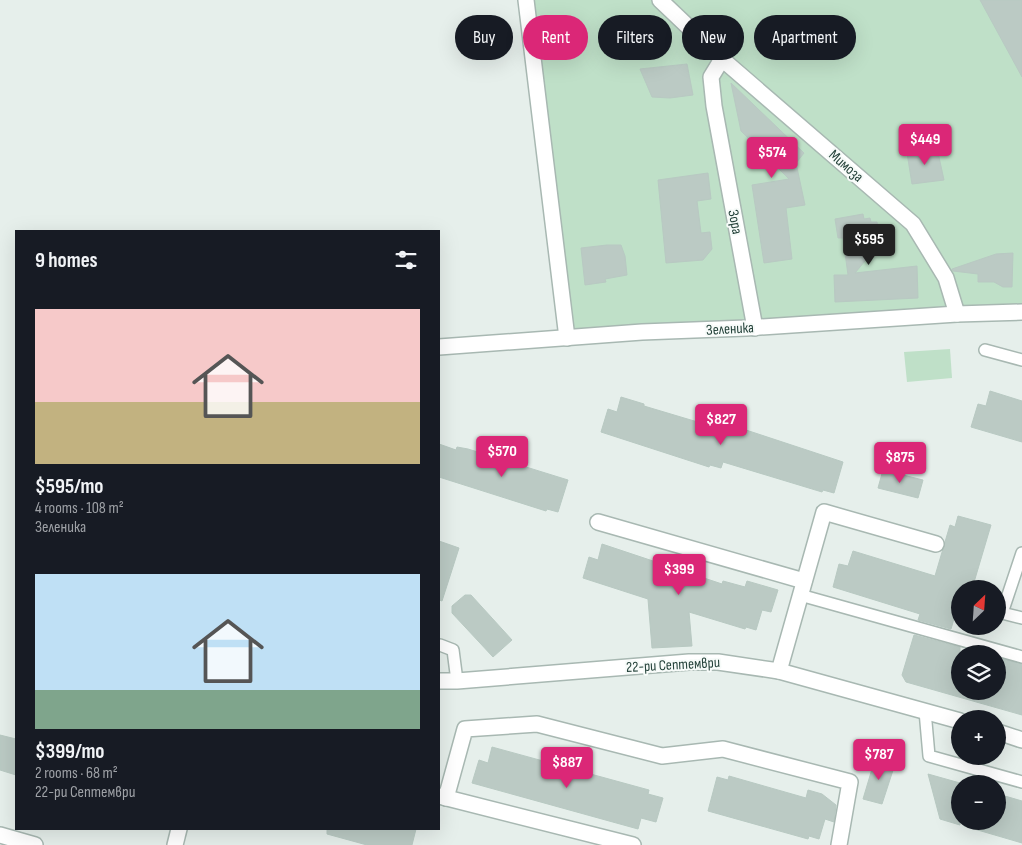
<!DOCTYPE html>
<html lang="en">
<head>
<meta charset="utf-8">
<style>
  :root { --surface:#171b24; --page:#242831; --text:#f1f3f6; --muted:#9ea1a6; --accent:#db2777 }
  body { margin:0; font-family:"Sofia Sans Condensed",sans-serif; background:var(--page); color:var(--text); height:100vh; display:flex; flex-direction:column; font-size:19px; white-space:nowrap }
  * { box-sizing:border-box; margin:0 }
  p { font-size:16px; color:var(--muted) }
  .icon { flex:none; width:28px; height:28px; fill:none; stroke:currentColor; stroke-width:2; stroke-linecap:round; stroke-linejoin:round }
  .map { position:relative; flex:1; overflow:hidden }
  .details { position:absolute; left:15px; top:230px; width:425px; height:600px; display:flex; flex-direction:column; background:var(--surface); border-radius:0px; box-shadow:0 5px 20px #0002 }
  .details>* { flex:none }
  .banner { position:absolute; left:455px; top:15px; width:475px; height:45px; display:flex; gap:10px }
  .needle { width:32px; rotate:25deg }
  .controls { position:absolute; left:951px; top:580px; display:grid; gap:10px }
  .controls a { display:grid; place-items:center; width:55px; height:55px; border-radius:50%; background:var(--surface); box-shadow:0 5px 20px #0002; font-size:25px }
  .price { position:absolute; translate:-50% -42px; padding:0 11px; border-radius:5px; background:var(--accent); color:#fff; font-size:16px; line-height:32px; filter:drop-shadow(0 1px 2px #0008) }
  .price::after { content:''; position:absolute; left:50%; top:30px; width:15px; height:11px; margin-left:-8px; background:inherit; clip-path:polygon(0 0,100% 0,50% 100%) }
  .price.on { background:#222; color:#fff }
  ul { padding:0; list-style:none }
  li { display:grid; align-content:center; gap:10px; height:265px; padding:0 20px }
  li span { display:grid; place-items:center; height:155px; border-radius:0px; color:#555 }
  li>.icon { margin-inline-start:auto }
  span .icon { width:90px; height:90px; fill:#fffc; stroke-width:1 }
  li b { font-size:21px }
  h2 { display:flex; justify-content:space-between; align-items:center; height:60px; padding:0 20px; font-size:21px }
  .pill { padding:0 18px; border-radius:22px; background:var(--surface); box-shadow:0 5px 20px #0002; font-size:18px; line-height:45px }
  .pill.on { background:var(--accent); color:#fff }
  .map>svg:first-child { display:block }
  .green { fill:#bfe0c8 }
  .building { fill:#bbcac4; stroke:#b8c9c2 }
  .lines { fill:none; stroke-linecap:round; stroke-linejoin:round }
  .service-casing { stroke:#a8b8b2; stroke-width:14 }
  .minor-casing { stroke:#a8b8b2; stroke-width:18 }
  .tertiary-casing { stroke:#a8b8b2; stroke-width:18 }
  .service { stroke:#fff; stroke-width:11 }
  .minor { stroke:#fff; stroke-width:15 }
  .tertiary { stroke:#fff; stroke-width:15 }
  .labels { text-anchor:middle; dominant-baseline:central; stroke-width:4; stroke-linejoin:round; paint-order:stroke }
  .street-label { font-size:15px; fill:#24423a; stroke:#f7fbf9 }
</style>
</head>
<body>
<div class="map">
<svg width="1022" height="845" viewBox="0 0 1022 845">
  <rect width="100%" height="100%" fill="#e6efeb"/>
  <!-- green -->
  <g class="green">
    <polygon points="521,0 1022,0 1022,312 567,338"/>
    <polygon points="950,349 952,378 907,382 904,352"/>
  </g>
  <!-- building -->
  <g class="building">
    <polygon points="980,0 1022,0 1022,77"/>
    <polygon points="687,64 693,95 670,98 652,97 640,69"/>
    <polygon points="731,83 804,153 796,163 805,205 786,208 792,259 764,263 752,185 789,179 741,131"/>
    <polygon points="937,148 944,180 912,184 907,153"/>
    <polygon points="708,173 711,199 697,201 701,233 710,232 712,249 703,260 666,263 658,180"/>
    <polygon points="863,214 864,219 870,218 871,222 877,222 878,229 889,232 855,273 917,266 918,298 835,302 834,275 848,275 843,238 838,238 835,219"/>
    <polygon points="607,245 621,245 625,256 627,275 605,279 606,282 585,285 581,248"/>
    <polygon points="1013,253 1012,287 1003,287 994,282 978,282 978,274 953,271 952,269 996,254"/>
    <polygon points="990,391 1022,401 1022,442 971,427 978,404 986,406"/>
    <polygon points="621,397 644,404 644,406 731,432 733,428 743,431 743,429 843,462 834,493 823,490 822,492 723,462 721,468 710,465 709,467 601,432 608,409 617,412"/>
    <polygon points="439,444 456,450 457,447 468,449 568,480 558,512 547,509 546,511 439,477"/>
    <polygon points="883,470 923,480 918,498 878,488"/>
    <polygon points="958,516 991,525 972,589 960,589 960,598 951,629 918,620 920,614 833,587 839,564 848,566 853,551 935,576 950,525 955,527"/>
    <polygon points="439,541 459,548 442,601 439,600"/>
    <polygon points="602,544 722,584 723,581 745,587 747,581 778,590 771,612 762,610 756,630 746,627 745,629 689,612 692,646 652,648 648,599 583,578 589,557 598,560"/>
    <polygon points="465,595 471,595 512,640 493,657 452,613 452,606"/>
    <polygon points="914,635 960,647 960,691 998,691 998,658 1022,664 1022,715 906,682 902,675"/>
    <polygon points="0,735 16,739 16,775 0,770"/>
    <polygon points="492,747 649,790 648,794 663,798 656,822 641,818 638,829 472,783 479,760 488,763"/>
    <polygon points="875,759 895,764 882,804 863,799"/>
    <polygon points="928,774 960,783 960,825 940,819"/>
    <polygon points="729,776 806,798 808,790 822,794 836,805 834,822 825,819 819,839 809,836 808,839 708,811 717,777 728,780"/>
    <polygon points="998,794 1022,801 1022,843 964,826 964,821 998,821"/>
    <polygon points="327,829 416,829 412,845 367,845 327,834"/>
  </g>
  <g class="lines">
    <defs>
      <g id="service">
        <polyline points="985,350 1022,360"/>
        <polyline points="1022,553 1002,613 1022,618"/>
        <polyline points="800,595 1022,657"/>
        <polyline points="440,645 453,650 457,681"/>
        <polyline points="925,711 929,756 1022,782"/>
      </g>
      <g id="minor">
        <polyline points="526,0 567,338"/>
        <polyline points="660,0 722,59 913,224 946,278 957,314"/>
        <polyline points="722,59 711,77 714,106 755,328"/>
        <polyline points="439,347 642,332 746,328 957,314 1022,312"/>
        <polyline points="598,522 804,581"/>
        <polyline points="779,671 824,512 936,544"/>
        <polyline points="439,681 457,681 689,662 718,662 779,671 960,721"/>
        <polyline points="998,732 1022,740"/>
        <polyline points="439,796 633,845"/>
        <polyline points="446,798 465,729 537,724 662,756 723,749 850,782 839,845"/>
        <polyline points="175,845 179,829"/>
      </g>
      <polyline id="tertiary" points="0,835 35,845"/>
    </defs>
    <!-- service casing -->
    <use href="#service" class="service-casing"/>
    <!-- minor casing -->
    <use href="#minor" class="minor-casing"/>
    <!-- tertiary casing -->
    <use href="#tertiary" class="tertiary-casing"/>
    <!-- service -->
    <use href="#service" class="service"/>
    <!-- minor -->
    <use href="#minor" class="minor"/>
    <!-- tertiary -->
    <use href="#tertiary" class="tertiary"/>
  </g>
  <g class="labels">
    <!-- street labels -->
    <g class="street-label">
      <text transform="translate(846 166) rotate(41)">Мимоза</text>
      <text transform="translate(735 222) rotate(79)">Зора</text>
      <text transform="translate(730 329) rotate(-3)">Зеленика</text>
      <text transform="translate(673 665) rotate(-3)">22-ри Септември</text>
    </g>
  </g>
</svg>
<div class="controls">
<a><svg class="needle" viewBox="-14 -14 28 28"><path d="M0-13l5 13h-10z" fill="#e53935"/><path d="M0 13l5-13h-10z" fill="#9ea1a6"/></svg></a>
<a><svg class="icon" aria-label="layers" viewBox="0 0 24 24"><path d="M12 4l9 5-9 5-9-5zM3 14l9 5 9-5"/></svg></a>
<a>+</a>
<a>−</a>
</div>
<b class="price" style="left:925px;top:166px">$449</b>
<b class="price" style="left:772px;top:179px">$574</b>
<b class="price on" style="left:869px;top:266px">$595</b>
<b class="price" style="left:721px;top:446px">$827</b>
<b class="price" style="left:502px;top:478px">$570</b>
<b class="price" style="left:900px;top:484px">$875</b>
<b class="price" style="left:679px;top:596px">$399</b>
<b class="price" style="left:879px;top:781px">$787</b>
<b class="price" style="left:567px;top:789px">$887</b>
<div class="banner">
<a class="pill">Buy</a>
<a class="pill on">Rent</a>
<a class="pill">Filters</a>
<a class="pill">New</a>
<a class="pill">Apartment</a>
</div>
<section class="details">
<h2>9 homes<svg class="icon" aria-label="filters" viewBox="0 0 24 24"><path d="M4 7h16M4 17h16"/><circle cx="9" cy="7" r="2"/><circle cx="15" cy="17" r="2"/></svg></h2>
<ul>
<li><span style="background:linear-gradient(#f6c9c9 60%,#c2b280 0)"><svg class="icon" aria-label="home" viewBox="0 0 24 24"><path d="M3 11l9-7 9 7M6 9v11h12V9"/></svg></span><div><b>$595/mo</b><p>4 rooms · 108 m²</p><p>Зеленика</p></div></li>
<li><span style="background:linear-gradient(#bfe0f5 75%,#7fa58c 0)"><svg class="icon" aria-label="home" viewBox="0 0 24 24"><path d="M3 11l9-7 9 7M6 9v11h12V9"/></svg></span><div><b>$399/mo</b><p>2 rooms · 68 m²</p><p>22-ри Септември</p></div></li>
</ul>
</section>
</div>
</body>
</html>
